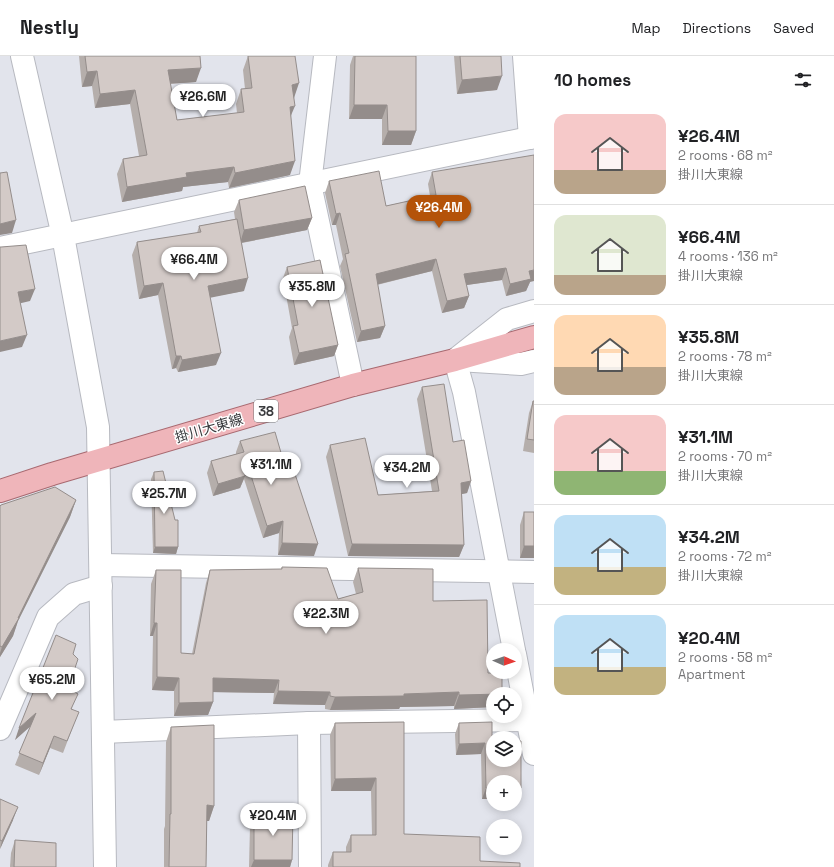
<!DOCTYPE html>
<html lang="en">
<head>
<meta charset="utf-8">
<style>
  :root { --surface:#fff; --page:#f2f2f2; --text:#202124; --muted:#757577; --line:#e0e0e0; --accent:#b45309 }
  body { margin:0; font-family:"Space Grotesk","Noto Sans JP",sans-serif; background:var(--page); color:var(--text); height:100vh; display:flex; flex-direction:column; font-size:15px; white-space:nowrap }
  * { box-sizing:border-box; margin:0 }
  p { font-size:13px; color:var(--muted) }
  .icon { flex:none; width:22px; height:22px; fill:none; stroke:currentColor; stroke-width:2; stroke-linecap:round; stroke-linejoin:round }
  .map { position:relative; flex:1; overflow:hidden }
  .drawer { display:flex; flex-direction:column; background:var(--surface); width:300px }
  .drawer>* { flex:none }
  .needle { width:26px; rotate:92deg }
  .fabs { position:absolute; left:486px; top:587px; display:grid; gap:8px }
  .fabs a { display:grid; place-items:center; width:36px; height:36px; border-radius:50%; background:var(--surface); box-shadow:0 2px 10px #0003; font-size:20px }
  .price { position:absolute; translate:-50% -34px; padding:0 9px; border-radius:14px; background:#fff; color:#222; font-size:13px; line-height:26px; filter:drop-shadow(0 1px 2px #0008) }
  .price::after { content:''; position:absolute; left:50%; top:24px; width:12px; height:9px; margin-left:-6px; background:inherit; clip-path:polygon(0 0,100% 0,50% 100%) }
  .price.on { background:var(--accent); color:#fff }
  ul { padding:0; list-style:none }
  li { display:flex; align-items:center; gap:12px; height:100px; padding:0 20px }
  li+li { border-top:1px solid var(--line) }
  li span { display:grid; place-items:center; flex:none; width:112px; height:80px; border-radius:12px; color:#555 }
  li>.icon { margin-inline-start:auto }
  span .icon { width:48px; height:48px; fill:#fffc; stroke-width:1 }
  li b { font-size:17px }
  h2 { display:flex; justify-content:space-between; align-items:center; height:48px; padding:0 20px; font-size:17px }
  header { display:flex; align-items:center; gap:24px; box-sizing:border-box; height:56px; padding:0 20px; background:var(--surface); border-bottom:1px solid var(--line) }
  header strong { font-size:19px }
  nav { display:flex; gap:22px; margin-inline-start:auto; font-size:14px }
  main { display:flex; flex:1; min-height:0 }
  .map>svg:first-child { display:block }
  .lines { fill:none; stroke-linecap:round; stroke-linejoin:round }
  .minor-casing { stroke:#b7b9c0; stroke-width:24 }
  .tertiary-casing { stroke:#b7b9c0; stroke-width:24 }
  .primary-casing { stroke:#a86970; stroke-width:24 }
  .minor { stroke:#fff; stroke-width:22 }
  .tertiary { stroke:#fff; stroke-width:22 }
  .primary { stroke:#efb5ba; stroke-width:22 }
  .wall { fill:#b5aeab }
  .shaded-wall { fill:#948d8b }
  .building { fill:#d3cac7; stroke:#948d8b }
  .labels { text-anchor:middle; dominant-baseline:central; stroke-width:3; stroke-linejoin:round; paint-order:stroke }
  .shield { fill:#fff; stroke:#747577; stroke-width:1 }
  .shield-label { font-size:13px; font-weight:bold; fill:#393a3d }
  .street-label { font-size:14px; fill:#393a3d; stroke:#fff }
</style>
</head>
<body>
<header>
<strong>Nestly</strong>
<nav><a>Map</a><a>Directions</a><a>Saved</a></nav>
</header>
<main>
<div class="map">
<svg width="534" height="811" viewBox="0 0 534 811">
  <rect width="100%" height="100%" fill="#e2e4ec"/>
  <g class="lines">
    <defs>
      <g id="minor">
        <polyline points="325,0 310,128 353,329"/>
        <polyline points="524,0 530,82"/>
        <polyline points="0,192 534,81"/>
        <polyline points="455,304 507,263 534,255"/>
        <polyline points="458,304 521,308 534,305"/>
        <polyline points="101,509 534,516"/>
        <polyline points="309,667 310,811"/>
        <polyline points="0,673 48,561 74,538 101,530"/>
      </g>
      <g id="tertiary">
        <polyline points="22,0 63,180 98,371 105,811"/>
        <polyline points="455,304 464,336 514,594"/>
        <polyline points="515,598 534,698"/>
        <polyline points="103,676 309,667 527,664"/>
      </g>
      <polyline id="primary" points="0,435 52,418 353,329 455,304 534,281"/>
    </defs>
    <!-- minor casing -->
    <use href="#minor" class="minor-casing"/>
    <!-- tertiary casing -->
    <use href="#tertiary" class="tertiary-casing"/>
    <!-- primary casing -->
    <use href="#primary" class="primary-casing"/>
    <!-- minor -->
    <use href="#minor" class="minor"/>
    <!-- tertiary -->
    <use href="#tertiary" class="tertiary"/>
    <!-- primary -->
    <use href="#primary" class="primary"/>
  </g>
  <!-- wall -->
  <g class="wall">
    <polygon points="79,0 200,0 196,26 170,28 177,64 237,57 236,48 241,33 245,33 243,14 248,0 295,0 294,42 291,60 290,119 229,132 228,126 183,131 182,135 122,146 117,118 123,103 139,100 130,48 95,52 92,30 82,31"/>
    <polygon points="353,0 416,0 416,75 411,89 382,89 382,63 349,63 350,9"/>
    <polygon points="454,0 501,0 497,34 457,38"/>
    <polygon points="432,116 530,226 526,235 506,240 502,224 466,229 469,240 464,252 442,257 432,215 377,229 385,270 380,282 357,286 340,210 343,203 336,169 332,169 325,137 329,125 386,150 430,140 428,128"/>
    <polygon points="239,144 312,162 307,174 242,187 244,235 210,241 216,309 178,316 176,312 172,313 158,239 139,243 132,199 137,186 197,177 199,170 235,163 234,156"/>
    <polygon points="287,211 338,289 334,300 294,309 289,281 292,272 283,222"/>
    <polygon points="422,331 453,386 471,425 467,437 462,438 464,489 459,501 348,500 326,401 330,389 378,439 432,435 417,343"/>
    <polygon points="533,345 534,345 534,397 523,395 529,357"/>
    <polygon points="240,385 286,414 314,500 278,499 279,477 263,482 244,423 240,432 213,440 207,417 211,405 236,398 236,396"/>
    <polygon points="154,416 178,491 176,498 153,497 151,423"/>
    <polygon points="76,444 70,461 18,565 13,580 0,601 0,450"/>
    <polygon points="524,456 534,502 520,502 520,469"/>
    <polygon points="282,511 338,543 356,538 353,526 358,512 433,545 488,617 493,638 493,651 454,653 454,650 400,651 399,653 330,654 325,653 325,649 273,648 274,637 213,636 213,646 208,659 174,660 174,635 152,634 153,580 150,580 151,528 156,514 181,597 192,598 206,527 210,514 281,513"/>
    <polygon points="73,598 73,636 72,653 74,668 63,697 50,692 39,719 15,709 31,669 15,684"/>
    <polygon points="404,666 404,778 480,805 520,811 328,811 328,809 333,796 346,796 346,791 351,779 372,779 371,735 331,735 330,679 335,667"/>
    <polygon points="459,667 492,686 517,742 482,743 481,698 456,699 455,678"/>
    <polygon points="171,671 214,750 209,765 207,765 206,811 164,811 164,773 165,770 166,686"/>
    <polygon points="0,743 13,764 0,793"/>
    <polygon points="254,758 292,804 290,811 249,811 250,770"/>
    <polygon points="15,784 56,811 10,811 11,797"/>
  </g>
  <!-- shaded-wall -->
  <g class="shaded-wall">
    <polygon points="201,12 196,26 163,28 168,14"/>
    <polygon points="97,15 92,30 82,31 87,16"/>
    <polygon points="502,20 497,34 457,38 462,24"/>
    <polygon points="299,27 294,42 286,43 292,29"/>
    <polygon points="135,34 130,48 95,52 100,38"/>
    <polygon points="354,49 387,49 382,63 349,63"/>
    <polygon points="295,50 289,64 290,51"/>
    <polygon points="388,75 416,75 411,89 382,89"/>
    <polygon points="295,105 290,119 229,132 235,117"/>
    <polygon points="234,111 228,126 183,131 182,135 122,146 127,131 186,117"/>
    <polygon points="340,157 336,169 332,169 336,158"/>
    <polygon points="312,162 307,174 240,187 244,174"/>
    <polygon points="16,164 12,177 0,179 0,168"/>
    <polygon points="436,203 432,215 371,230 376,218"/>
    <polygon points="506,212 502,224 460,230 464,218"/>
    <polygon points="534,214 534,225 530,226 526,235 506,240 510,228 529,215"/>
    <polygon points="248,222 244,235 204,243 208,230"/>
    <polygon points="163,227 158,239 139,243 144,230"/>
    <polygon points="35,233 30,245 13,249 18,236"/>
    <polygon points="469,240 464,252 442,257 447,245"/>
    <polygon points="385,270 380,282 357,286 361,275"/>
    <polygon points="27,279 22,291 0,296 0,285"/>
    <polygon points="338,289 334,300 294,309 299,297"/>
    <polygon points="221,297 216,309 178,316 182,304"/>
    <polygon points="176,300 181,300 176,312 172,313"/>
    <polygon points="245,420 240,432 213,440 218,428"/>
    <polygon points="471,425 467,437 457,439 461,427"/>
    <polygon points="76,444 70,461 18,565 13,580 0,601 0,597 2,591 18,562"/>
    <polygon points="283,465 279,477 263,482 267,470"/>
    <polygon points="282,487 318,488 314,500 278,499"/>
    <polygon points="352,488 464,489 459,501 348,500"/>
    <polygon points="524,490 534,490 534,502 520,502"/>
    <polygon points="155,491 178,491 176,498 153,497"/>
    <polygon points="154,567 157,567 153,580 150,580"/>
    <polygon points="157,621 179,622 174,635 152,634"/>
    <polygon points="213,622 279,624 274,637 208,636"/>
    <polygon points="278,635 330,636 325,649 273,648"/>
    <polygon points="459,636 454,650 400,651 399,653 330,654 335,641"/>
    <polygon points="493,638 493,651 454,653 459,639"/>
    <polygon points="213,646 208,659 174,660 179,647"/>
    <polygon points="36,657 32,669 15,684 19,672"/>
    <polygon points="54,680 50,692 39,719 43,707"/>
    <polygon points="485,687 481,698 456,699 459,688"/>
    <polygon points="376,722 371,735 331,735 335,723"/>
    <polygon points="486,732 493,732 493,743 482,743"/>
    <polygon points="515,732 521,732 517,742 515,742"/>
    <polygon points="207,749 214,750 209,765 201,765"/>
    <polygon points="18,751 13,764 0,793 2,785"/>
    <polygon points="254,804 292,804 290,811 251,811"/>
  </g>
  <!-- building -->
  <g class="building">
    <polygon points="85,0 200,0 201,12 168,14 177,64 244,56 241,33 252,32 248,0 295,0 299,27 292,29 295,50 290,51 295,105 235,117 234,111 186,117 187,121 127,131 123,103 147,99 135,34 100,38 97,15 87,16"/>
    <polygon points="355,0 416,0 416,75 388,75 387,49 354,49"/>
    <polygon points="460,0 501,0 502,20 462,24"/>
    <polygon points="534,99 534,214 529,215 531,223 510,228 506,212 464,218 469,240 447,245 436,203 376,218 385,270 361,275 345,198 349,197 340,157 336,158 329,125 379,115 386,150 436,139 432,116"/>
    <polygon points="7,116 16,164 0,168 0,117"/>
    <polygon points="305,130 312,162 244,174 239,144"/>
    <polygon points="237,163 248,222 208,230 221,297 182,304 181,300 176,300 163,227 144,230 137,186 201,176 199,170"/>
    <polygon points="26,189 35,233 18,236 27,279 0,285 0,191 1,191"/>
    <polygon points="320,204 338,289 299,297 293,270 298,269 287,211"/>
    <polygon points="444,328 453,386 464,384 471,425 461,427 464,489 352,488 330,389 365,382 378,439 439,435 422,331"/>
    <polygon points="533,345 534,345 534,384 527,383"/>
    <polygon points="275,376 286,414 293,412 318,488 282,487 283,465 267,470 247,407 245,420 218,428 211,405 244,396 240,385"/>
    <polygon points="163,415 175,464 178,464 178,491 155,491 154,416"/>
    <polygon points="55,431 76,444 18,562 19,562 2,591 0,590 0,450 1,449"/>
    <rect x="524" y="456" width="10" height="34"/>
    <polygon points="282,511 327,512 338,543 363,536 358,512 433,513 433,545 487,544 488,617 502,617 502,638 459,639 459,636 404,638 404,640 335,641 330,640 330,636 278,635 279,624 213,622 213,646 179,647 179,622 157,621 157,567 154,567 156,514 181,514 181,597 194,598 210,514 282,513"/>
    <polygon points="56,579 76,588 73,598 78,603 73,618 78,623 73,635 78,638 71,653 79,656 67,685 54,680 43,707 19,697 36,657 19,672"/>
    <polygon points="404,666 404,778 480,781 480,805 520,807 520,811 333,811 333,796 351,796 351,779 376,779 376,722 335,723 335,667"/>
    <polygon points="492,666 492,686 493,686 493,704 515,704 515,685 521,685 521,732 515,732 515,726 493,726 493,732 486,732 485,687 459,688 459,667"/>
    <polygon points="214,669 214,750 207,749 206,811 169,811 170,758 171,758 171,671"/>
    <polygon points="0,743 18,751 2,785 0,784"/>
    <polygon points="254,758 293,758 292,804 254,804"/>
    <polygon points="15,784 56,787 56,811 14,811"/>
  </g>
  <g class="labels">
    <!-- shield labels -->
    <rect class="shield" x="254" y="344" width="24" height="22" rx="3"/>
    <g class="shield-label">
      <text x="266" y="355">38</text>
    </g>
    <!-- street labels -->
    <g class="street-label">
      <text transform="translate(209 372) rotate(-16)">掛川大東線</text>
    </g>
  </g>
</svg>
<div class="fabs">
<a><svg class="needle" viewBox="-14 -14 28 28"><path d="M0-13l5 13h-10z" fill="#e53935"/><path d="M0 13l5-13h-10z" fill="#757577"/></svg></a>
<a><svg class="icon" aria-label="locate" viewBox="0 0 24 24"><circle cx="12" cy="12" r="6"/><path d="M12 2v4M12 18v4M2 12h4M18 12h4"/></svg></a>
<a><svg class="icon" aria-label="layers" viewBox="0 0 24 24"><path d="M12 4l9 5-9 5-9-5zM3 14l9 5 9-5"/></svg></a>
<a>+</a>
<a>−</a>
</div>
<b class="price" style="left:203px;top:62px">¥26.6M</b>
<b class="price on" style="left:439px;top:173px">¥26.4M</b>
<b class="price" style="left:194px;top:225px">¥66.4M</b>
<b class="price" style="left:312px;top:252px">¥35.8M</b>
<b class="price" style="left:271px;top:430px">¥31.1M</b>
<b class="price" style="left:407px;top:433px">¥34.2M</b>
<b class="price" style="left:164px;top:459px">¥25.7M</b>
<b class="price" style="left:326px;top:579px">¥22.3M</b>
<b class="price" style="left:52px;top:645px">¥65.2M</b>
<b class="price" style="left:273px;top:781px">¥20.4M</b>
</div>
<section class="drawer">
<h2>10 homes<svg class="icon" aria-label="filters" viewBox="0 0 24 24"><path d="M4 7h16M4 17h16"/><circle cx="9" cy="7" r="2"/><circle cx="15" cy="17" r="2"/></svg></h2>
<ul>
<li><span style="background:linear-gradient(#f6c9c9 70%,#b9a48a 0)"><svg class="icon" aria-label="home" viewBox="0 0 24 24"><path d="M3 11l9-7 9 7M6 9v11h12V9"/></svg></span><div><b>¥26.4M</b><p>2 rooms · 68 m²</p><p>掛川大東線</p></div></li>
<li><span style="background:linear-gradient(#dfe7d0 75%,#b9a48a 0)"><svg class="icon" aria-label="home" viewBox="0 0 24 24"><path d="M3 11l9-7 9 7M6 9v11h12V9"/></svg></span><div><b>¥66.4M</b><p>4 rooms · 136 m²</p><p>掛川大東線</p></div></li>
<li><span style="background:linear-gradient(#ffd9b3 65%,#b9a48a 0)"><svg class="icon" aria-label="home" viewBox="0 0 24 24"><path d="M3 11l9-7 9 7M6 9v11h12V9"/></svg></span><div><b>¥35.8M</b><p>2 rooms · 78 m²</p><p>掛川大東線</p></div></li>
<li><span style="background:linear-gradient(#f6c9c9 70%,#8fb573 0)"><svg class="icon" aria-label="home" viewBox="0 0 24 24"><path d="M3 11l9-7 9 7M6 9v11h12V9"/></svg></span><div><b>¥31.1M</b><p>2 rooms · 70 m²</p><p>掛川大東線</p></div></li>
<li><span style="background:linear-gradient(#bfe0f5 65%,#c2b280 0)"><svg class="icon" aria-label="home" viewBox="0 0 24 24"><path d="M3 11l9-7 9 7M6 9v11h12V9"/></svg></span><div><b>¥34.2M</b><p>2 rooms · 72 m²</p><p>掛川大東線</p></div></li>
<li><span style="background:linear-gradient(#bfe0f5 65%,#c2b280 0)"><svg class="icon" aria-label="home" viewBox="0 0 24 24"><path d="M3 11l9-7 9 7M6 9v11h12V9"/></svg></span><div><b>¥20.4M</b><p>2 rooms · 58 m²</p><p>Apartment</p></div></li>
</ul>
</section>
</main>
</body>
</html>
